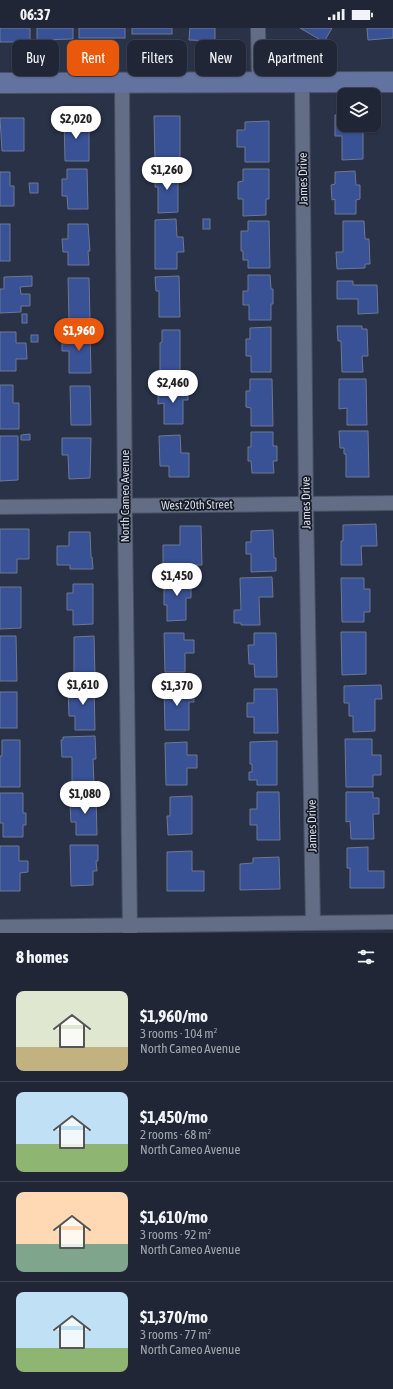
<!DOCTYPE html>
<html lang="en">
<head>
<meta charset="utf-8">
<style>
  :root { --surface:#202636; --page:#282e3e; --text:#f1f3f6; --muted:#a2a5ad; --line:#3d4351; --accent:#ea580c }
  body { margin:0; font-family:"Asap Condensed",sans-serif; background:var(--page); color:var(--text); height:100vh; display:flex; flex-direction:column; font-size:15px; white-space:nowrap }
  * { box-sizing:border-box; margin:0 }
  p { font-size:13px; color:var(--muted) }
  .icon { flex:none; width:22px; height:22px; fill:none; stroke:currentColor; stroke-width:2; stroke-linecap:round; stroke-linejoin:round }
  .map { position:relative; height:905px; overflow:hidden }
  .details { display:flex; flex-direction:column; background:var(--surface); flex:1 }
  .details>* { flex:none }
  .guide { position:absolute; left:12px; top:12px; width:369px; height:36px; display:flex; gap:8px }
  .tools { position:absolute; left:337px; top:60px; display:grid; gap:8px }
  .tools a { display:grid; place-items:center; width:44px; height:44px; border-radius:8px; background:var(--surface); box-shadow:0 1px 3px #0004,0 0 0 1px var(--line); font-size:20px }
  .price { position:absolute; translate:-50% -34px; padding:0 9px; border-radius:14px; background:#fff; color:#222; font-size:13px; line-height:26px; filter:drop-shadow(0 1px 2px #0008) }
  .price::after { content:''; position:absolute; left:50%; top:24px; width:12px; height:9px; margin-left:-6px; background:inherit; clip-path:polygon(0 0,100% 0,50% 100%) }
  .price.selected { background:var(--accent); color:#fff }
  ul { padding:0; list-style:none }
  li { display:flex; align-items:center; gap:12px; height:100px; padding:0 16px }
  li+li { border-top:1px solid var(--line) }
  li span { display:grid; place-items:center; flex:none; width:112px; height:80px; border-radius:8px; color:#555 }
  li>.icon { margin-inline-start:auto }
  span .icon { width:48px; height:48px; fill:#fffc; stroke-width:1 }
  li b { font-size:17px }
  h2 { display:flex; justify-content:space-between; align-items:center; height:48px; padding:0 16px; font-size:17px }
  .chip { padding:0 14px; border-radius:8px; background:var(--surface); box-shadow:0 1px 3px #0004,0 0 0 1px var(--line); font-size:14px; line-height:36px }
  .chip.selected { background:var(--accent); color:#fff }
  .status { display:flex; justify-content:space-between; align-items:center; height:28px; padding:0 20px; background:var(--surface); direction:ltr }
  .status svg { height:11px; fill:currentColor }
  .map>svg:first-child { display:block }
  .building { fill:#395195; stroke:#6d7891 }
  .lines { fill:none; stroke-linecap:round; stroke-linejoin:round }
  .street-casing { stroke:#495062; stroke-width:16 }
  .secondary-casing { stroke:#495062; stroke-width:22 }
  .street { stroke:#636d86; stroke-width:14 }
  .secondary { stroke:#63739f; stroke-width:20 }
  .labels { text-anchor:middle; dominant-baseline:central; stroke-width:3.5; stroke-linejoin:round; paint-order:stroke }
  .street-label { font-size:12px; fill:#d5dbe9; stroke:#161a24 }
</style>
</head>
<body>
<div class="status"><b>06:37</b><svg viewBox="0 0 49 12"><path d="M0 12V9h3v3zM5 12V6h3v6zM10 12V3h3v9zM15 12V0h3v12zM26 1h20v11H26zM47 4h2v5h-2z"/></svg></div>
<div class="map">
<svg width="393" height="905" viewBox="0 0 393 905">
  <rect width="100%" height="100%" fill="#2a3248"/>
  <!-- building -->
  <g class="building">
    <rect x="0" y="0" width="30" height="14"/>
    <polygon points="37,0 73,0 73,11 37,12"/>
    <rect x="79" y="0" width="46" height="10"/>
    <rect x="132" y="0" width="40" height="6"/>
    <polygon points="190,0 215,0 215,13 189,12"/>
    <polygon points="300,0 332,0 324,14"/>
    <polygon points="367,0 393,0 393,10 368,12"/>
    <polygon points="335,87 344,87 344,97 363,97 363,131 342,132 342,108 335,108"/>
    <polygon points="154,88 180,88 180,132 155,133"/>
    <polygon points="64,89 83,89 83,101 89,101 89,133 65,133"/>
    <polygon points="0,90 24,90 24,123 2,123"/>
    <polygon points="269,93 269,134 245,134 245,119 237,119 237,102 245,102 245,94"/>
    <polygon points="67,141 87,141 88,181 68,181 67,168 62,168 62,151 67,151"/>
    <polygon points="243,141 269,141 269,171 266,171 266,187 243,188 243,171 238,171 238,154 243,153"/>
    <polygon points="155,142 178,142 178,184 158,185 158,159 155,159"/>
    <polygon points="355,143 356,157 360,157 360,171 356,172 356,186 335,186 335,171 332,172 331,157 335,156 335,144"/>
    <polygon points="0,144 10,144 10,158 14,158 14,178 0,178"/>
    <polygon points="29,155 38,155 38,165 30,165"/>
    <polygon points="176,191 177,209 183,209 184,224 177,224 177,241 155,241 155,192"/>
    <rect x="203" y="191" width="7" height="10"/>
    <polygon points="248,193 269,193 270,240 248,240 248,232 243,232 243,223 241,223 241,203 248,203"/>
    <polygon points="343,193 364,193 365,211 369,211 370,236 365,236 365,240 337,241 336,224 343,224"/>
    <rect x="0" y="196" width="10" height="37"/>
    <polygon points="68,196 88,196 90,223 88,223 89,237 68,237 68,224 63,224 62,211 68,211"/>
    <polygon points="248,247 270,247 271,261 273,261 273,276 271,276 271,292 249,292 249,277 243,277 243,263 248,263"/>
    <polygon points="32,248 32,258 20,259 21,266 30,266 30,278 21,278 21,284 0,285 0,261 4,261 4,249"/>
    <polygon points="179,248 180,289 159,289 159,263 156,263 155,249"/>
    <polygon points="68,250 89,250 90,292 69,292"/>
    <polygon points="337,253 353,253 353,257 377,257 378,285 358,286 358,271 337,271"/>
    <rect x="22" y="286" width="5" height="9"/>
    <polygon points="337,298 362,298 362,301 367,301 368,328 362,328 363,344 342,344 341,313 338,313"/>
    <polygon points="271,299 271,344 251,344 251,328 246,328 246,311 250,311 250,300"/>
    <polygon points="162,302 180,302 180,344 160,344 160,315 162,314"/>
    <polygon points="69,303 90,303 91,345 69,345 69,323 62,323 62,311 69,311"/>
    <polygon points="0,304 16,304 16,315 26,315 27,331 16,331 16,343 0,343"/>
    <rect x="31" y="307" width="7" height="7"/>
    <polygon points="250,351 272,351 273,398 251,398 251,380 246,379 246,363 250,363"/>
    <polygon points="339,351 366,351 367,397 347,397 347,380 339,381"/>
    <polygon points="0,357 13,357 13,375 19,375 19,401 0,401"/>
    <polygon points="70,358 90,358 91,397 71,397"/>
    <polygon points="158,359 183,359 183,362 188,362 188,372 183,372 183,396 164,396 164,375 158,376"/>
    <polygon points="339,403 368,403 369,449 346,449 346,426 344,426 344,420 340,420"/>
    <polygon points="251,404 273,404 273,418 277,418 277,433 273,433 274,445 252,445 251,433 248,433 248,419 251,419"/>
    <polygon points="30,406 30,412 21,412 21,407"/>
    <polygon points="180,407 181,425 189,425 189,449 169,449 169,438 160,438 159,408"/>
    <polygon points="0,408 18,408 18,452 0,453"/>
    <polygon points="62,410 91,410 90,450 69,451 68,427 62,427"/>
    <polygon points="376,496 377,518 361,518 362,537 341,537 341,513 343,513 343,497"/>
    <polygon points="180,498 201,498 202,537 163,537 163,517 180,517"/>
    <polygon points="0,501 29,501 29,531 17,531 17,545 0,545"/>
    <polygon points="273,502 274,530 276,530 276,543 251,544 251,526 246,526 246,514 251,514 251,503"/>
    <polygon points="69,504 90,504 91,529 92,529 93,541 70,541 70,537 57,537 57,518 69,518"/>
    <polygon points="191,547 191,570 186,570 186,592 167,593 167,577 164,577 164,561 166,561 166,548"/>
    <polygon points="272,549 273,569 259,569 260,597 241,597 241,595 234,595 234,582 241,582 240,550"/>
    <polygon points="341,550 364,550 364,561 370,561 370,584 364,584 364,594 342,594"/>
    <polygon points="73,556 93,556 93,596 73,597 73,582 67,582 67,565 73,565"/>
    <polygon points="0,559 21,559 21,600 0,601"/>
    <polygon points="341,604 366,604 366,646 342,647"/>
    <polygon points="164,605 184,605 184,612 194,612 194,625 185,625 185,644 165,644"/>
    <polygon points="254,605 276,605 277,649 255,649 254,636 249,636 248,617 254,617"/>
    <polygon points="0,608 16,608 17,653 0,653"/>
    <polygon points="94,608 95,649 74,649 74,609"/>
    <polygon points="94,655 95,702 75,702 75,688 69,688 68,661 75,661 75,656"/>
    <polygon points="164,657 188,657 188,663 194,663 194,674 189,674 189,702 165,702"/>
    <polygon points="381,657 382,671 375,671 375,703 353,704 353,688 349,688 349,675 344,675 344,658"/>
    <polygon points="254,661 277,661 278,705 254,705 254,689 247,689 247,675 254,675"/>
    <rect x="0" y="664" width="17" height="36"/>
    <polygon points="95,708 96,731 93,731 94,756 72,757 72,729 62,729 61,712 63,712 63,709"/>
    <polygon points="345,711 372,711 372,727 381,727 381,747 373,747 373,759 346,759"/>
    <polygon points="2,712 20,712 20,759 0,759 0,728 2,728"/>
    <polygon points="277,713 277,757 257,757 257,752 249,752 249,744 252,744 252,736 250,736 250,714"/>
    <polygon points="187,714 187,727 197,727 197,740 187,740 187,757 166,757 165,715"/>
    <polygon points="257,764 279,764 280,812 257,812 257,797 250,797 250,781 257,781"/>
    <polygon points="346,764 373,764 373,770 379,770 379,786 373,786 374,811 351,811 350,793 346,794"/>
    <polygon points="0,765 23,765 23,785 26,785 26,797 23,797 23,809 3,809 3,795 0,795"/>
    <polygon points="76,767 96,767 97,807 76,807 76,794 71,794 70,776 76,776"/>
    <polygon points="192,768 192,806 168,807 167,788 170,788 170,769"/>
    <polygon points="70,817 98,817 98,833 96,833 97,843 93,843 93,857 71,858"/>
    <polygon points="0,818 19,818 19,833 28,833 28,844 20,845 20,863 0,863"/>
    <polygon points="368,819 368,843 384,843 384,860 350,860 350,840 347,840 347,820"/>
    <polygon points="192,823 192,843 204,843 204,863 167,863 167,824"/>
    <polygon points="279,829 280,861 240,862 240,836 253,835 253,830"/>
  </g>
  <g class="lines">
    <defs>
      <g id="street">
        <polyline points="258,0 259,54"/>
        <polyline points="302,54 306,476 313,895"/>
        <polyline points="122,55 125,494 130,905"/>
        <polyline points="0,479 393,475"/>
        <polyline points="0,899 393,894"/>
      </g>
      <polyline id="secondary" points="0,55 393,54"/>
    </defs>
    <!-- street casing -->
    <use href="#street" class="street-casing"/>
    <!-- secondary casing -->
    <use href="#secondary" class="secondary-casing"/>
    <!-- street -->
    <use href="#street" class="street"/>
    <!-- secondary -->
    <use href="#secondary" class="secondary"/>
  </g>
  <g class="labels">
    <!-- street labels -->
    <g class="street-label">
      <text transform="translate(303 151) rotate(-91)">James Drive</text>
      <text transform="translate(125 468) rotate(-90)">North Cameo Avenue</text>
      <text transform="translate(306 475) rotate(-91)">James Drive</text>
      <text transform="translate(197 477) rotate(-1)">West 20th Street</text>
      <text transform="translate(312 798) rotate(-91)">James Drive</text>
    </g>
  </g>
</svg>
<div class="tools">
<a><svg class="icon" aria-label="layers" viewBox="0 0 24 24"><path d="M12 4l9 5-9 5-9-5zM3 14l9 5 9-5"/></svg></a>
</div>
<b class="price" style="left:76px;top:112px">$2,020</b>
<b class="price" style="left:167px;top:163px">$1,260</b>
<b class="price selected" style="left:79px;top:324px">$1,960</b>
<b class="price" style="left:173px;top:376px">$2,460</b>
<b class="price" style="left:177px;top:569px">$1,450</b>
<b class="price" style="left:83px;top:678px">$1,610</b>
<b class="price" style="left:177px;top:679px">$1,370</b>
<b class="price" style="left:85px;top:787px">$1,080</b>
<div class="guide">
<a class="chip">Buy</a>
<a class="chip selected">Rent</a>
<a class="chip">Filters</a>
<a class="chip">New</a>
<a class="chip">Apartment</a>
</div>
</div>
<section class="details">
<h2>8 homes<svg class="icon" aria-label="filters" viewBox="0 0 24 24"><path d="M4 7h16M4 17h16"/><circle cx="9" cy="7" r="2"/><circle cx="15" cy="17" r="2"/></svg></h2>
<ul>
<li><span style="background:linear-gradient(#dfe7d0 70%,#c2b280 0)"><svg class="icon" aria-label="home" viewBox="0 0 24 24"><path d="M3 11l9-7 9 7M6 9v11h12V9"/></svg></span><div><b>$1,960/mo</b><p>3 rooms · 104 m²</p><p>North Cameo Avenue</p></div></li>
<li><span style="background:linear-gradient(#bfe0f5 65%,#8fb573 0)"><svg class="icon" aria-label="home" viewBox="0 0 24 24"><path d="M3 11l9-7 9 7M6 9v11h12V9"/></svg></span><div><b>$1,450/mo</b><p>2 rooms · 68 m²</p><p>North Cameo Avenue</p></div></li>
<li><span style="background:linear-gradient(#ffd9b3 65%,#7fa58c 0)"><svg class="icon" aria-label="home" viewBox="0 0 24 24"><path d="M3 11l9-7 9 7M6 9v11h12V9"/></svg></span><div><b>$1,610/mo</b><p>3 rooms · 92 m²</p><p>North Cameo Avenue</p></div></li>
<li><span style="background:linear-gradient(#bfe0f5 70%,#8fb573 0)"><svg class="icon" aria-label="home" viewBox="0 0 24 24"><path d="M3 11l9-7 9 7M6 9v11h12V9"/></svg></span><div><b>$1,370/mo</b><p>3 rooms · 77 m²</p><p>North Cameo Avenue</p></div></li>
</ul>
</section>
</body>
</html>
